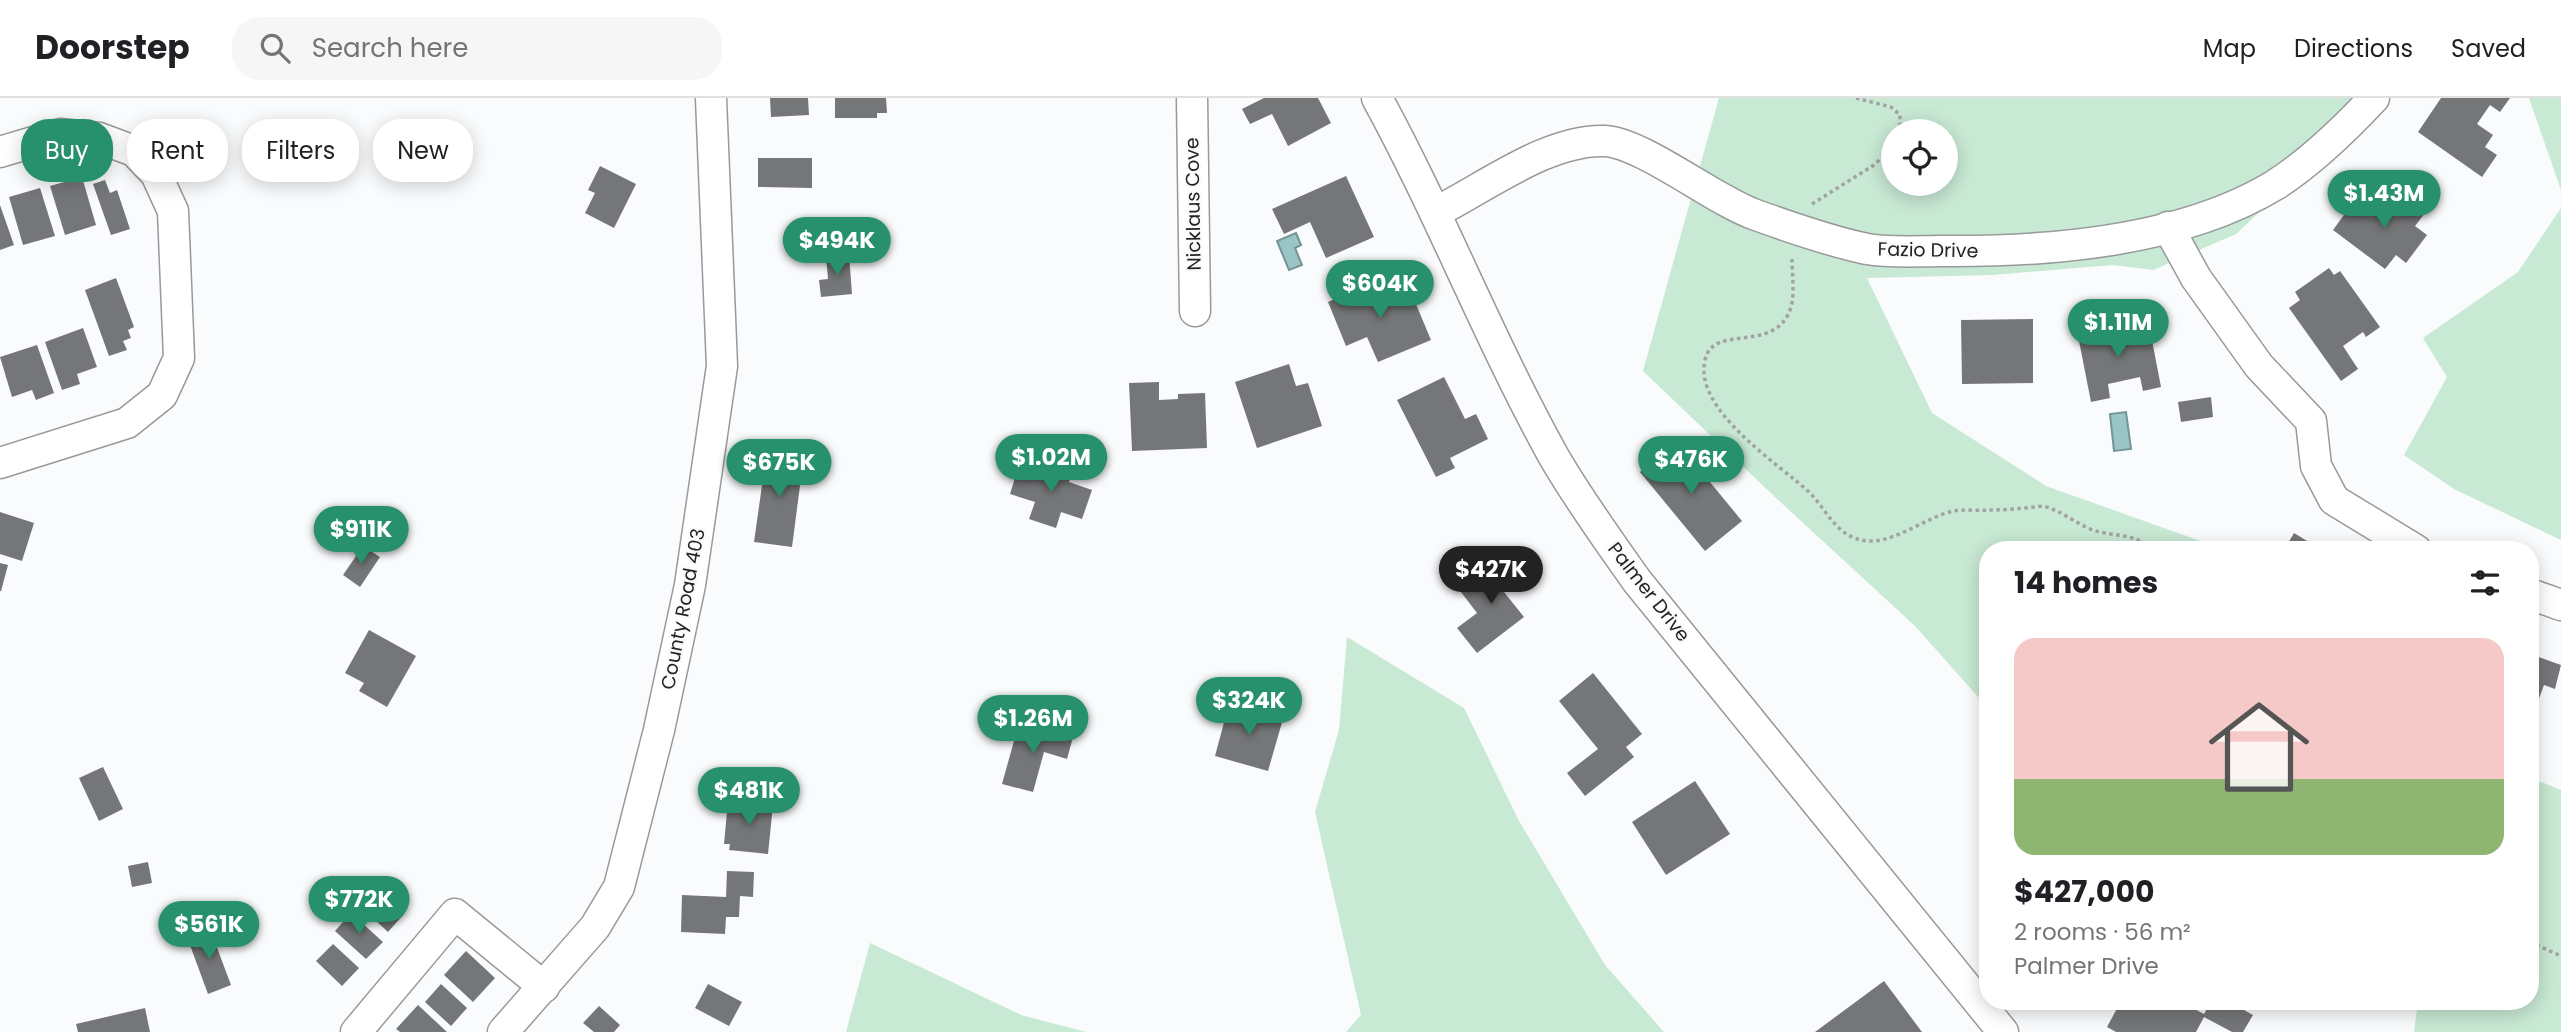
<!DOCTYPE html>
<html lang="en">
<head>
<meta charset="utf-8">
<style>
  :root { --surface:#fff; --page:#f6f6f6; --text:#202124; --muted:#757577; --line:#e0e0e0; --accent:#27906d }
  body { margin:0; font-family:Poppins,sans-serif; background:var(--page); color:var(--text); height:100vh; display:flex; flex-direction:column; font-size:26px; white-space:nowrap }
  * { box-sizing:border-box; margin:0 }
  p { font-size:23px; color:var(--muted) }
  .icon { flex:none; width:38px; height:38px; fill:none; stroke:currentColor; stroke-width:2; stroke-linecap:round; stroke-linejoin:round }
  .map { position:relative; flex:1; overflow:hidden }
  .sheet { position:absolute; left:1979px; top:443px; width:560px; height:469px; display:flex; flex-direction:column; background:var(--surface); border-radius:28px; box-shadow:0 4px 18px #0003 }
  .sheet>* { flex:none }
  .top-card { position:absolute; left:21px; top:21px; width:665px; height:63px; display:flex; gap:14px }
  .buttons { position:absolute; left:1881px; top:21px; display:grid; gap:14px }
  .buttons a { display:grid; place-items:center; width:77px; height:77px; border-radius:50%; background:var(--surface); box-shadow:0 4px 18px #0003; font-size:35px }
  .price { position:absolute; translate:-50% -60px; padding:0 16px; border-radius:24px; background:var(--accent); color:#fff; font-size:23px; line-height:46px; filter:drop-shadow(0 2px 4px #0008) }
  .price::after { content:''; position:absolute; left:50%; top:42px; width:21px; height:16px; margin-left:-10px; background:inherit; clip-path:polygon(0 0,100% 0,50% 100%) }
  .price.active { background:#222; color:#fff }
  ul { padding:0; list-style:none }
  li { display:grid; align-content:center; gap:14px; height:371px; padding:0 35px }
  li+li { border-top:2px solid var(--line) }
  li span { display:grid; place-items:center; height:217px; border-radius:21px; color:#555 }
  li>.icon { margin-inline-start:auto }
  span .icon { width:126px; height:126px; fill:#fffc; stroke-width:1 }
  li b { font-size:30px }
  h2 { display:flex; justify-content:space-between; align-items:center; height:84px; padding:0 35px; font-size:30px }
  .chip { padding:0 24px; border-radius:28px; background:var(--surface); box-shadow:0 4px 18px #0003; font-size:24px; line-height:63px }
  .chip.active { background:var(--accent); color:#fff }
  header { display:flex; align-items:center; gap:42px; box-sizing:border-box; height:98px; padding:0 35px; background:var(--surface); border-bottom:2px solid var(--line) }
  header strong { font-size:33px }
  nav { display:flex; gap:38px; margin-inline-start:auto; font-size:24px }
  .search { width:490px; height:63px; background:var(--page); display:flex; align-items:center; gap:18px; box-sizing:border-box; padding:0 24px; border-radius:28px; color:var(--muted); font-size:26px }
  .map>svg:first-child { display:block }
  .green { fill:#c8e9d4; fill-rule:evenodd }
  .water { fill:#99c5c6; stroke:#759495; stroke-width:2 }
  .building { fill:#757678 }
  .lines { fill:none; stroke-linecap:round; stroke-linejoin:round }
  .minor-casing { stroke:#98999b; stroke-width:33 }
  .path { stroke:#a1a2a3; stroke-width:3.5; stroke-dasharray:3.5 3.5; stroke-linecap:butt }
  .minor { stroke:#fff; stroke-width:30 }
  .labels { text-anchor:middle; dominant-baseline:central; stroke-width:5; stroke-linejoin:round; paint-order:stroke }
  .street-label { font-size:19px; fill:#222323; stroke:#fafbfd }
</style>
</head>
<body>
<header>
<strong>Doorstep</strong>
<div class="search"><svg class="icon" aria-label="search" viewBox="0 0 24 24"><circle cx="10" cy="10" r="6"/><path d="M15 15l6 6"/></svg>Search here</div>
<nav><a>Map</a><a>Directions</a><a>Saved</a></nav>
</header>
<div class="map">
<svg width="2561" height="934" viewBox="0 0 2561 934">
  <rect width="100%" height="100%" fill="#fafbfd"/>
  <!-- green -->
  <g class="green">
    <path d="M1719,0H2382L2236,136L2153,172L2113,167L1993,177L1867,180L1932,315L2046,388L2206,445L2213,451L1988,452V610L1915,528L1775,399L1643,273ZM1894,33H1946V86H1894Z"/>
    <polygon points="2529,0 2561,0 2561,92"/>
    <polygon points="2561,110 2561,442 2454,391 2404,357 2447,279 2423,240 2518,174"/>
    <polygon points="1347,539 1464,610 1519,723 1605,867 1664,934 1346,934 1361,917 1315,714 1339,632"/>
    <polygon points="2531,680 2561,692 2561,934 2414,934 2418,903 2530,903"/>
    <polygon points="870,845 1021,917 1086,934 846,934"/>
  </g>
  <!-- water -->
  <g class="water">
    <polygon points="1296,135 1301,147 1295,150 1302,167 1289,172 1277,143"/>
    <polygon points="2126,314 2131,351 2114,353 2110,316"/>
  </g>
  <!-- building -->
  <g class="building">
    <polygon points="770,0 808,0 809,17 771,19"/>
    <polygon points="835,0 886,0 887,15 877,15 877,20 835,20"/>
    <polygon points="1264,0 1318,0 1331,25 1288,48 1272,16 1250,26 1242,11"/>
    <polygon points="2441,0 2510,0 2500,14 2490,7 2477,26 2493,37 2485,49 2497,57 2482,79 2418,34"/>
    <polygon points="758,60 812,60 812,90 758,89"/>
    <polygon points="600,68 636,86 614,130 585,115 595,95 588,92"/>
    <polygon points="1346,78 1374,139 1326,160 1310,124 1284,136 1272,111"/>
    <polygon points="82,79 96,127 65,137 50,88"/>
    <polygon points="105,82 110,95 117,92 130,131 111,137 93,86"/>
    <polygon points="40,90 55,138 23,147 9,99"/>
    <polygon points="2395,93 2425,115 2415,128 2427,137 2406,165 2396,157 2385,171 2333,132 2354,103 2376,118"/>
    <polygon points="0,107 14,147 0,152"/>
    <polygon points="849,156 852,196 821,199 819,182 828,181 826,157"/>
    <polygon points="2329,170 2334,177 2340,173 2380,229 2366,239 2363,234 2343,248 2358,271 2341,283 2289,210 2300,202 2295,194"/>
    <polygon points="116,180 134,229 128,232 131,240 123,243 127,252 109,258 85,192"/>
    <polygon points="1374,184 1380,199 1408,187 1431,242 1378,264 1367,239 1346,248 1328,204"/>
    <polygon points="2033,221 2033,285 1962,286 1961,222"/>
    <polygon points="2129,222 2132,236 2150,232 2161,289 2143,293 2140,279 2108,286 2110,300 2091,304 2079,243 2090,240 2088,231"/>
    <polygon points="83,230 97,269 77,276 80,286 62,292 45,244"/>
    <polygon points="37,247 54,295 36,302 32,292 12,299 0,259"/>
    <polygon points="1289,266 1296,288 1308,285 1322,328 1257,350 1235,284"/>
    <polygon points="1444,279 1465,321 1476,316 1488,341 1450,360 1455,370 1436,379 1397,302"/>
    <polygon points="1159,284 1159,302 1178,301 1178,296 1205,295 1207,350 1132,353 1129,285"/>
    <polygon points="2211,299 2213,319 2181,324 2178,304"/>
    <polygon points="1677,344 1742,423 1705,453 1640,374"/>
    <polygon points="767,352 804,357 792,449 754,444"/>
    <polygon points="1019,367 1052,378 1055,368 1073,373 1069,384 1092,392 1082,421 1061,414 1056,430 1029,421 1035,404 1010,396"/>
    <polygon points="0,414 34,425 22,463 0,456"/>
    <polygon points="2294,435 2322,452 2284,452"/>
    <polygon points="363,448 380,459 360,489 343,477"/>
    <polygon points="1505,460 1521,481 1504,494 1524,519 1477,555 1457,530 1477,515 1461,494"/>
    <polygon points="0,465 8,467 1,493 0,493"/>
    <polygon points="369,532 416,558 387,609 359,593 364,585 345,575"/>
    <polygon points="2530,556 2561,567 2555,591 2544,587 2531,622"/>
    <polygon points="1593,575 1642,636 1626,649 1634,659 1585,698 1567,675 1598,651 1559,603"/>
    <polygon points="1229,606 1283,621 1268,673 1215,658"/>
    <polygon points="1019,625 1073,639 1067,661 1044,654 1033,694 1002,686"/>
    <polygon points="103,669 123,711 99,723 79,680"/>
    <polygon points="1695,683 1730,736 1666,777 1632,724"/>
    <polygon points="728,703 773,707 768,756 729,752 730,746 724,746"/>
    <polygon points="148,764 152,785 132,789 128,768"/>
    <polygon points="727,773 754,774 753,799 740,798 739,819 726,819 725,836 681,834 682,797 726,799"/>
    <polygon points="373,788 404,816 388,834 357,805"/>
    <polygon points="351,815 383,844 366,861 335,833"/>
    <polygon points="210,831 231,887 208,896 187,839"/>
    <polygon points="333,846 359,870 342,888 316,863"/>
    <polygon points="466,853 495,880 473,904 444,877"/>
    <polygon points="1884,883 1922,934 1815,934"/>
    <polygon points="441,886 467,910 451,928 425,904"/>
    <polygon points="708,886 742,904 729,928 695,910"/>
    <polygon points="2121,903 2180,903 2204,916 2211,903 2228,903 2253,917 2243,934 2232,934 2204,919 2196,934 2116,934 2107,929"/>
    <polygon points="418,907 447,934 400,934 396,931"/>
    <polygon points="599,908 620,927 614,934 594,934 583,925"/>
    <polygon points="145,910 150,934 78,934 76,926"/>
  </g>
  <g class="lines">
    <defs>
      <g id="minor">
        <polyline points="1192,0 1195,213"/>
        <path d="M1377,0C1441,117 1489,242 1554,359C1579,402 1608,442 1637,483L2003,934"/>
        <polyline points="0,54 60,36 99,40 134,53 156,76 173,113 179,260 162,297 127,325 0,365"/>
        <path d="M1436,114C1486,89 1548,41 1605,43C1643,45 1715,103 1756,117C1792,130 1829,143 1867,151C1891,155 1918,153 1941,153C2049,154 2181,144 2275,87C2311,64 2345,31 2374,0"/>
        <polyline points="2168,129 2196,180 2259,268 2311,323 2316,368 2334,402 2416,452"/>
        <polyline points="2530,496 2561,507"/>
        <polyline points="356,934 455,816 544,889"/>
        <polyline points="503,934 595,829 619,789 659,632 690,487 722,268 711,0"/>
      </g>
    </defs>
    <!-- minor casing -->
    <use href="#minor" class="minor-casing"/>
    <!-- path -->
    <g class="path">
      <polyline points="1856,0 1891,9 1900,17 1900,33"/>
      <polyline points="1812,106 1874,67 1894,48"/>
      <path d="M1792,161C1792,176 1795,195 1791,209C1776,258 1713,224 1705,262C1693,312 1779,366 1809,394C1828,413 1837,441 1868,443C1894,445 1927,419 1953,413C1964,411 1978,413 1990,412C2007,412 2025,410 2043,408C2060,412 2072,423 2088,430C2109,440 2135,433 2152,452"/>
      <polyline points="2530,844 2561,858"/>
    </g>
    <!-- minor -->
    <use href="#minor" class="minor"/>
  </g>
  <g class="labels">
    <!-- street labels -->
    <g class="street-label">
      <text transform="translate(1193 106) rotate(-91)">Nicklaus Cove</text>
      <text transform="translate(1928 152) rotate(1)">Fazio Drive</text>
      <text transform="translate(1649 494) rotate(52)">Palmer Drive</text>
      <text transform="translate(683 511) rotate(-79)">County Road 403</text>
    </g>
  </g>
</svg>
<div class="buttons">
<a><svg class="icon" aria-label="locate" viewBox="0 0 24 24"><circle cx="12" cy="12" r="6"/><path d="M12 2v4M12 18v4M2 12h4M18 12h4"/></svg></a>
</div>
<b class="price" style="left:2384px;top:132px">$1.43M</b>
<b class="price" style="left:837px;top:179px">$494K</b>
<b class="price" style="left:1380px;top:222px">$604K</b>
<b class="price" style="left:2118px;top:261px">$1.11M</b>
<b class="price" style="left:1051px;top:396px">$1.02M</b>
<b class="price" style="left:1691px;top:398px">$476K</b>
<b class="price" style="left:779px;top:401px">$675K</b>
<b class="price" style="left:361px;top:468px">$911K</b>
<b class="price active" style="left:1491px;top:508px">$427K</b>
<b class="price" style="left:1249px;top:639px">$324K</b>
<b class="price" style="left:1033px;top:657px">$1.26M</b>
<b class="price" style="left:749px;top:729px">$481K</b>
<b class="price" style="left:359px;top:838px">$772K</b>
<b class="price" style="left:209px;top:863px">$561K</b>
<div class="top-card">
<a class="chip active">Buy</a>
<a class="chip">Rent</a>
<a class="chip">Filters</a>
<a class="chip">New</a>
</div>
<section class="sheet">
<h2>14 homes<svg class="icon" aria-label="filters" viewBox="0 0 24 24"><path d="M4 7h16M4 17h16"/><circle cx="9" cy="7" r="2"/><circle cx="15" cy="17" r="2"/></svg></h2>
<ul>
<li><span style="background:linear-gradient(#f6c9c9 65%,#8fb573 0)"><svg class="icon" aria-label="home" viewBox="0 0 24 24"><path d="M3 11l9-7 9 7M6 9v11h12V9"/></svg></span><div><b>$427,000</b><p>2 rooms · 56 m²</p><p>Palmer Drive</p></div></li>
</ul>
</section>
</div>
</body>
</html>
